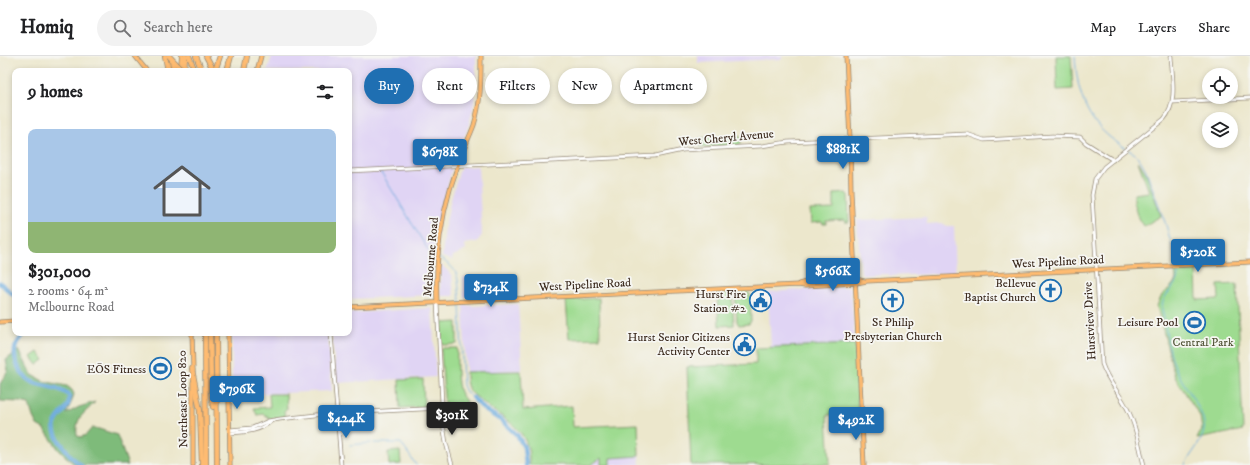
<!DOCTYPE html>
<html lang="en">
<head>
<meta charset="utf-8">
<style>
  :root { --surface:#fff; --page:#f2f2f2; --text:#202124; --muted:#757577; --line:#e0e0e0; --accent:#1f6fb2 }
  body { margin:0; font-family:"IM FELL DW Pica",serif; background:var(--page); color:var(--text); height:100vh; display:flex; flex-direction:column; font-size:15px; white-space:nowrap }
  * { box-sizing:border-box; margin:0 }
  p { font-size:13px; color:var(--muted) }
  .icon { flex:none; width:22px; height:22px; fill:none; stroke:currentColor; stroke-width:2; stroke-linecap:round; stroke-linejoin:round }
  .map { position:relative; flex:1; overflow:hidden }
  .side { position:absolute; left:12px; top:12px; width:340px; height:268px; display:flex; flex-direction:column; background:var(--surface); border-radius:8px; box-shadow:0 2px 6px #0003 }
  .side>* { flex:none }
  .hud { position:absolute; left:364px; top:12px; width:380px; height:36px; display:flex; gap:8px }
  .tools { position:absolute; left:1202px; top:12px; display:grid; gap:8px }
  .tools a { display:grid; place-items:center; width:36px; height:36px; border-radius:50%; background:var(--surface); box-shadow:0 2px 6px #0003; font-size:20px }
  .price { position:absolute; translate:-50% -34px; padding:0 9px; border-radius:4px; background:var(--accent); color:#fff; font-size:13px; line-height:26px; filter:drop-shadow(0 1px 2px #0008) }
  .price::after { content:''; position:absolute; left:50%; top:24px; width:12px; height:9px; margin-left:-6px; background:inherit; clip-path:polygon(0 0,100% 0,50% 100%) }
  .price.on { background:#222; color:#fff }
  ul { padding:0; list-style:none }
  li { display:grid; align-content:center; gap:8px; height:212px; padding:0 16px }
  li+li { border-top:1px solid var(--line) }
  li span { display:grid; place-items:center; height:124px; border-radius:8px; color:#555 }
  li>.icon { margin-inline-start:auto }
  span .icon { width:72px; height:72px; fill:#fffc; stroke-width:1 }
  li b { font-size:17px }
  h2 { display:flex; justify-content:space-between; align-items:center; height:48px; padding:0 16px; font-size:17px }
  .chip { padding:0 14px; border-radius:18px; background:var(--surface); box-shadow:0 2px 6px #0003; font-size:14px; line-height:36px }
  .chip.on { background:var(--accent); color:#fff }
  header { display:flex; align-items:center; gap:24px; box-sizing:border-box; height:56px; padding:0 20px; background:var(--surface); border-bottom:1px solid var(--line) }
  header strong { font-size:19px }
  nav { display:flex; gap:22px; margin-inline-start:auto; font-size:14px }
  .search { width:280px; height:36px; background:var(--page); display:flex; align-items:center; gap:10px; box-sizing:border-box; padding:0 14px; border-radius:22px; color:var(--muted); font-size:15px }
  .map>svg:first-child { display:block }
  .built { fill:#e0d4f4 }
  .green { fill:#9edb90; stroke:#6c8257 }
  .forest { fill:#7ebb7a; stroke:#5c724c }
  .water { fill:#6aaade; stroke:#526a7e }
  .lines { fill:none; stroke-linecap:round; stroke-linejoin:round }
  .stream { stroke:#6aaade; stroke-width:1 }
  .river { stroke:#6aaade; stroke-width:4.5 }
  .minor-casing { stroke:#948875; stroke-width:4.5 }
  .major-casing { stroke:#948875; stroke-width:5 }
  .highway-casing { stroke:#948875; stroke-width:6 }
  .minor { stroke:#fff; stroke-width:3 }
  .major { stroke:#febb71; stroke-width:3.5 }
  .highway { stroke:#febb71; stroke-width:4.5 }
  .highway-bridge-casing { stroke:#948875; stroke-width:6; stroke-linecap:butt }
  .highway-bridge { stroke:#febb71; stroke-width:4.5 }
  .labels { text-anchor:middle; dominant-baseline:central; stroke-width:3.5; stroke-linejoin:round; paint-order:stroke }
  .street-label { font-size:12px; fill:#3b2a1e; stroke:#f6f6f2 }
  .poi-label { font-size:12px; fill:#3b2a1e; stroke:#f6f6f2; text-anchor:end }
  .park-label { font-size:12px; fill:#54563a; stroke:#f6f6f2 }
</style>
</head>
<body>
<header>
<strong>Homiq</strong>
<div class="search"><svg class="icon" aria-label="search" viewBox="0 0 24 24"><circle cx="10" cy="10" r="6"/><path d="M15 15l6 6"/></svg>Search here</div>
<nav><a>Map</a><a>Layers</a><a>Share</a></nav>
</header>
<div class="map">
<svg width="1250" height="409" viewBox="0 0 1250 409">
  <rect width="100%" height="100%" fill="#f6f6f2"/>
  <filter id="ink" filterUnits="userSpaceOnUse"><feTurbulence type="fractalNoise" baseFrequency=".025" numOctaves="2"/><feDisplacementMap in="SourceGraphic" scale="8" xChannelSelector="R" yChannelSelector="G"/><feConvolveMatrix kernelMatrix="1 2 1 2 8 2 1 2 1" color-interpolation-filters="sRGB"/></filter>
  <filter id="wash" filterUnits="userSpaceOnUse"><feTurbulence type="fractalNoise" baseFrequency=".012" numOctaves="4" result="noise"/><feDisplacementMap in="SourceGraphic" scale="16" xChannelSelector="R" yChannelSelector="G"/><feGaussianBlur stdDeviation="0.9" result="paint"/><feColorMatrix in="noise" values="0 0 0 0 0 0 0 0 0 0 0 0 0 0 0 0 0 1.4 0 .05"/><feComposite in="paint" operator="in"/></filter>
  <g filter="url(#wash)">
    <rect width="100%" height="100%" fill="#ece7cc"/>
    <!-- built -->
    <g class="built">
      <polygon points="272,0 476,0 476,30 473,53 468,72 454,105 439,166 434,199 431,239 349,243 349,15 267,15"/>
      <polygon points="698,0 782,0 782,3 698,7"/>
      <polygon points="478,110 482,179 477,186 464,188 466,194 453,200 452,204 443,201 442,201 445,171 450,147 459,116 461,111"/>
      <polygon points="926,161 927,168 942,167 947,170 954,170 956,217 890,220 889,218 863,219 861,216 857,164"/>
      <polygon points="441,209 448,215 452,220 454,240 441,240 440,238"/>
      <polygon points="463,221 471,221 471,224 491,223 492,240 464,241"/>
      <polygon points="847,231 851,231 855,288 771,292 768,236"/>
      <polygon points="518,248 522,314 466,316 463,249 474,250"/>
      <polygon points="432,252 436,321 336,327 332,277 349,277 349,257"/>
      <polygon points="232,277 328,277 332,335 232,339"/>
      <polygon points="639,400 640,409 591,409 600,402"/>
    </g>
    <!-- green -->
    <g class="green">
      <polygon points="1056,0 1071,0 1073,33 1057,34"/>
      <polygon points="740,80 741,89 700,91 700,82"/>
      <polygon points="1138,105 1146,117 1161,160 1144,170 1137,159 1135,152 1136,150 1134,148 1134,138 1149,136"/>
      <polygon points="846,137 848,139 849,166 845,166 845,164 826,165 826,168 823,168 822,166 811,167 810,154 834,153 834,138"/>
      <polygon points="1196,212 1197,244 1219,243 1218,229 1237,228 1243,374 1197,383 1202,373 1200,360 1175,321 1157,250 1162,239 1171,231 1176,224 1175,214"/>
      <polygon points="738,235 746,235 750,238 751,265 749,268 739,269 737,266 735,238"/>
      <polygon points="717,237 732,237 734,269 719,270"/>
      <polygon points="599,242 600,282 569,283 566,244"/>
      <polygon points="457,266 457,288 443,289 441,287 441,267"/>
      <polygon points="855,288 858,357 827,359 830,408 691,409 687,311 756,308 756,292"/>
      <path d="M443,292H457C457,305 456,320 459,333C461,342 467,342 468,353L445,355L441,294Z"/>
      <polygon points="38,296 44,304 37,309 31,301"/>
      <path d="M521,315L523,354L572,350L573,371L638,368L639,400L610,402V409H601V402L591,409H529C532,370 501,364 479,343C475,340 470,336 468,332C466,327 466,322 466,316Z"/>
      <polygon points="423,323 424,351 400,352 399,324"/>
      <polygon points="269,338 286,338 287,353 284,356 285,361 269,363 269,361 263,358 257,359 254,352 270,351"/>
      <polygon points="400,395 401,408 389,409 388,396"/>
    </g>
    <!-- forest -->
    <path class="forest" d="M19,294L31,318L43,325L67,330L72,334L74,338L72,345L66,358L79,351L95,346C84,359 75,360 77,380L81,381L86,379L92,372L99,373L117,379L128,409H75L59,394L44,373L37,369L33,361L29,348L20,346L0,345V328L8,315L6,304Z"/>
    <!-- water -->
    <polygon class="water" points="1192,260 1194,264 1195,263 1198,265 1197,272 1191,271 1190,269 1191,267 1187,266"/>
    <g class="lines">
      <!-- stream -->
      <g class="stream">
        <path d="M1075,0C1077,41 1089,72 1126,92"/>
        <polyline points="1128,94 1134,97 1139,102 1146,114 1166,169 1177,208"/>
        <polyline points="381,116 428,194 436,200"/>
        <path d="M439,202C461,214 457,221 460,244"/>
        <path d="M1178,211C1181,233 1162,234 1162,253C1167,275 1168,300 1179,319C1186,333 1207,358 1204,374C1202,387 1190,398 1185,409"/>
        <polyline points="460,247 463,329 466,336 473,342"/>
        <polyline points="374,387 401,387 416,409"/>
        <polyline points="350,389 371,387"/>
      </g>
      <!-- river -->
      <g class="river">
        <polyline points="0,227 15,240"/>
        <path d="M25,277C15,289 12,293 17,308C28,337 51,324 69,339C73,360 38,361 64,391C69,398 74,405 81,409"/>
        <polyline points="473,342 485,354 501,364 517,379 524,391 526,409"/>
      </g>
    </g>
  </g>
  <g filter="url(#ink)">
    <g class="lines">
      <defs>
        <g id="minor">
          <polyline points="1173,46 1250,42"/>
          <polyline points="349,115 655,100 683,94 761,90 788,86 967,78 984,84 1052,80 1080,81 1086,87 1113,104"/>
          <polyline points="437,246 443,368 446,387 452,409"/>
          <polyline points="331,277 341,409"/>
          <polyline points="229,374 252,372 268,365 280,363 325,358 442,352"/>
          <path d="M230,377C245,376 259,376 271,365"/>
          <path d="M1144,409C1139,391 1137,371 1128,354C1120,337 1108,326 1102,308L1092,139L1095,123L1104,111L1164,63C1178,47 1172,20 1171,0"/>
        </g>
        <g id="major">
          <polyline points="135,0 147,15"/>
          <polyline points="846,0 850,83 851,136 864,409"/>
          <polyline points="257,15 261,0"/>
          <polyline points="799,228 806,226 856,223 864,225"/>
          <path d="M437,246C435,201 442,152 458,109C462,95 469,83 474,69C481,46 481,24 481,0"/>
          <polyline points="349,251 798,229 805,230 856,227 867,225 1250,206"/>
          <polyline points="0,266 15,265"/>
          <polyline points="192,277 193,314"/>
          <polyline points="228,277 230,409"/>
          <polyline points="193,326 193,409"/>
        </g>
        <g id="highway">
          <polyline points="165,0 168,15"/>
          <polyline points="189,0 195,15"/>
          <polyline points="196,0 202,15"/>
          <polyline points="206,0 214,15"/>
          <polyline points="171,6 171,15"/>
          <polyline points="181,14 182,0"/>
          <polyline points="184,15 185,0"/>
          <polyline points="215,15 220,0"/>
          <polyline points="227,15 231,0"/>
          <polyline points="244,15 247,0"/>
          <polyline points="205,277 206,409"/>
          <polyline points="210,277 211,334 213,351"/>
          <polyline points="216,277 217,409"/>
          <polyline points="192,313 200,355 202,409"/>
        </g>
      </defs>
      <!-- minor casing -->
      <use href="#minor" class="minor-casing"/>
      <!-- major casing -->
      <use href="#major" class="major-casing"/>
      <!-- highway casing -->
      <use href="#highway" class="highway-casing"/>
      <!-- minor -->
      <use href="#minor" class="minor"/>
      <!-- major -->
      <use href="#major" class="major"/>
      <!-- highway -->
      <use href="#highway" class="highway"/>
      <defs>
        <g id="highway-bridge">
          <polyline points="169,0 183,15"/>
          <polyline points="172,4 174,15"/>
        </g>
      </defs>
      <!-- highway-bridge casing -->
      <use href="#highway-bridge" class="highway-bridge-casing"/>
      <!-- highway-bridge -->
      <use href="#highway-bridge" class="highway-bridge"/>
    </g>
  </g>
  <!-- icons -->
  <defs>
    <symbol id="church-ring" viewBox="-11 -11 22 22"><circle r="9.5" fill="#f6f6f2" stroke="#1f6fb2" stroke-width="1.5"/><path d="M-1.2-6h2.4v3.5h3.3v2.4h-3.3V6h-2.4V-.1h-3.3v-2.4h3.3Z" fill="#1f6fb2"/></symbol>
    <symbol id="civic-ring" viewBox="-11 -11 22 22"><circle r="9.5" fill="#f6f6f2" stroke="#1f6fb2" stroke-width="1.5"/><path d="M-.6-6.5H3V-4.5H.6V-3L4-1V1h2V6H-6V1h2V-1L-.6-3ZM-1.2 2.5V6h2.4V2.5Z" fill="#1f6fb2"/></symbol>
    <symbol id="stadium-ring" viewBox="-11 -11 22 22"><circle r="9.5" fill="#f6f6f2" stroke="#1f6fb2" stroke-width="1.5"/><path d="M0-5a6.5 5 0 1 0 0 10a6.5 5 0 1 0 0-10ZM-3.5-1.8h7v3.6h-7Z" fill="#1f6fb2"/></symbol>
  </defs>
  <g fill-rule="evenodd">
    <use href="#church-ring" x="1038" y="222" width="25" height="25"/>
    <use href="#civic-ring" x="748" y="232" width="25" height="25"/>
    <use href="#church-ring" x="880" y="232" width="25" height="25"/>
    <use href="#stadium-ring" x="1182" y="254" width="25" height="25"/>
    <use href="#civic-ring" x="732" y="276" width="25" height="25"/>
    <use href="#stadium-ring" x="148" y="300" width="25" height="25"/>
  </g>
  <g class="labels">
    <!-- street labels -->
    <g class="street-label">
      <text transform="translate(726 82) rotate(-5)">West Cheryl Avenue</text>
      <text transform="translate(431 201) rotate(-85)">Melbourne Road</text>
      <text transform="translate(1058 206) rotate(-3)">West Pipeline Road</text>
      <text transform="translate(585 229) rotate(-3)">West Pipeline Road</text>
      <text transform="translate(1090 265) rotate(-93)">Hurstview Drive</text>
      <text transform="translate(183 343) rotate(-91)">Northeast Loop 820</text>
    </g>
    <!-- poi labels -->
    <g class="poi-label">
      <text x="1036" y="227">Bellevue<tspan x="1036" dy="14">Baptist Church</tspan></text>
      <text x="746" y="238">Hurst Fire<tspan x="746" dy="14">Station #2</tspan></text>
      <text x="893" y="266" text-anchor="middle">St Philip<tspan x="893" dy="14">Presbyterian Church</tspan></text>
      <text x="1178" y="266">Leisure Pool</text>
      <text x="730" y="281">Hurst Senior Citizens<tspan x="730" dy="14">Activity Center</tspan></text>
      <text x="146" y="313">EŌS Fitness</text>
    </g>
    <!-- park labels -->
    <g class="park-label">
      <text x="1203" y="286">Central Park</text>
    </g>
  </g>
</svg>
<div class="tools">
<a><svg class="icon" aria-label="locate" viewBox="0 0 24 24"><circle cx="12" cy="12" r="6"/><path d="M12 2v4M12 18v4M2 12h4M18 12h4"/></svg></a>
<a><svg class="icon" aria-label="layers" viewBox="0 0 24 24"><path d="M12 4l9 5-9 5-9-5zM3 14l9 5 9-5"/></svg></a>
</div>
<b class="price" style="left:843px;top:114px">$881K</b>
<b class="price" style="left:440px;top:117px">$678K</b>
<b class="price" style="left:1198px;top:217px">$520K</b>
<b class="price" style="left:833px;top:236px">$566K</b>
<b class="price" style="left:491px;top:252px">$734K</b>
<b class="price" style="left:237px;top:354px">$796K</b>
<b class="price on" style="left:452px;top:380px">$301K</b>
<b class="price" style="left:346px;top:383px">$424K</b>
<b class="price" style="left:856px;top:385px">$492K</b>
<div class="hud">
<a class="chip on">Buy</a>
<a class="chip">Rent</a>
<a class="chip">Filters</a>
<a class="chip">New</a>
<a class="chip">Apartment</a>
</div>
<section class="side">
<h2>9 homes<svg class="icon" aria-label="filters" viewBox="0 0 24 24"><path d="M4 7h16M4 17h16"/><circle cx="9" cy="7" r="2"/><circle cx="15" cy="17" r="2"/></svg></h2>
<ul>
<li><span style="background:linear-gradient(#a9c7e8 75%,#8fb573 0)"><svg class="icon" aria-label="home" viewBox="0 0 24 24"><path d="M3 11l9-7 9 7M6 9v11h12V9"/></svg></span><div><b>$301,000</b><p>2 rooms · 64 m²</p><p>Melbourne Road</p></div></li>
</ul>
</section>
</div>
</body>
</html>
